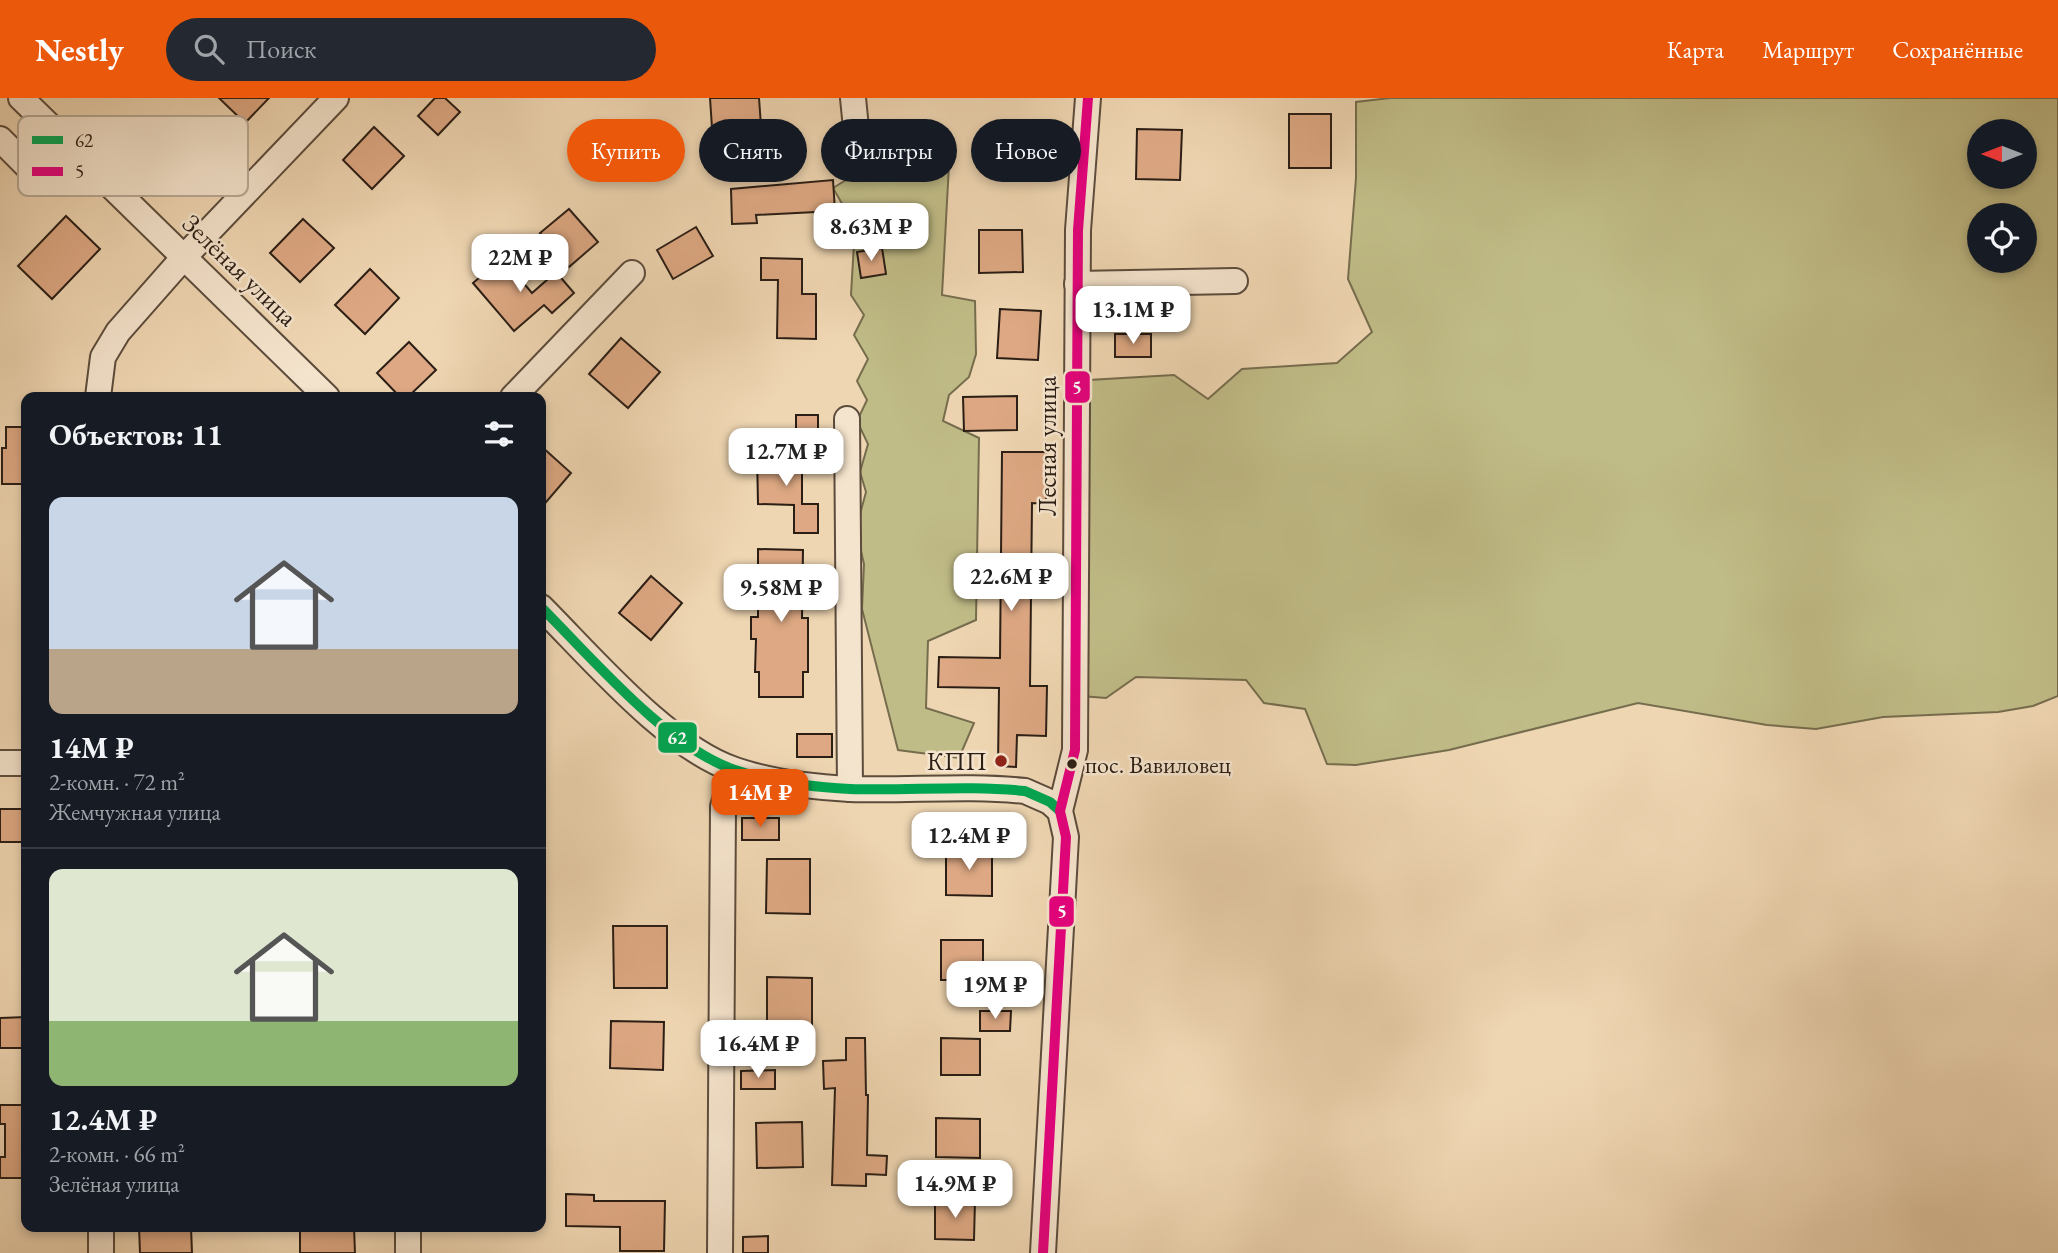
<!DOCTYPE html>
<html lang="ru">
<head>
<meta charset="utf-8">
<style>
  :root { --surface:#171b24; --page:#242831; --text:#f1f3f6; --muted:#9ea1a6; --line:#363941; --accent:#ea580c }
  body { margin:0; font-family:"EB Garamond",serif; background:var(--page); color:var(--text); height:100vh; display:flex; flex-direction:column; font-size:26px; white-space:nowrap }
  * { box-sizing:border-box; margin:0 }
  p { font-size:23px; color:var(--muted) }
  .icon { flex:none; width:38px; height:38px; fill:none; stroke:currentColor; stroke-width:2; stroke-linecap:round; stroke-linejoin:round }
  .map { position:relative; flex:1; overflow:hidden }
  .panel { position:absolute; left:21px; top:294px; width:525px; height:840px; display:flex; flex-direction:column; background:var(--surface); border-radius:14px; box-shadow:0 4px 10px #0003 }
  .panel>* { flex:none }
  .hud { position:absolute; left:567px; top:21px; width:665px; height:63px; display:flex; gap:14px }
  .needle { width:46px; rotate:270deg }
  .tools { position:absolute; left:1967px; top:21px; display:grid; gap:14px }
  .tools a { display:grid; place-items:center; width:70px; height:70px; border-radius:50%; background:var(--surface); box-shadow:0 4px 10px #0003; font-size:35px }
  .price { position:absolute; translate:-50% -60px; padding:0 16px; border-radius:14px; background:#fff; color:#222; font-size:23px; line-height:46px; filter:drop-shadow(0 2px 4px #0008) }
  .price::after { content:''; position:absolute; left:50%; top:42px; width:21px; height:16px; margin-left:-10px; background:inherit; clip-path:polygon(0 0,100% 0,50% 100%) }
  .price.active { background:var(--accent); color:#fff }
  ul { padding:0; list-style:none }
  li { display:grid; align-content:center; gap:14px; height:371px; padding:0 28px }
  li+li { border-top:2px solid var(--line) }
  li span { display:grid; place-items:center; height:217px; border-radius:14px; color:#555 }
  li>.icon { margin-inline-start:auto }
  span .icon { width:126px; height:126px; fill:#fffc; stroke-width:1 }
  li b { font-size:30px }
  h2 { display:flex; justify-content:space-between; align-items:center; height:84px; padding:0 28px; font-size:30px }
  .pill { padding:0 24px; border-radius:32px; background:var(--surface); box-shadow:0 4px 10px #0003; font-size:24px; line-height:63px }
  .pill.active { background:var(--accent); color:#fff }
  header { display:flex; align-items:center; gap:42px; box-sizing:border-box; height:98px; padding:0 35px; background:var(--accent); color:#fff }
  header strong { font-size:33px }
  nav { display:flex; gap:38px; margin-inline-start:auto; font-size:24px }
  .search { width:490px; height:63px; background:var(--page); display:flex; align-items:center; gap:18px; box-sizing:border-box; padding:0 24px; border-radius:38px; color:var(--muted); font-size:26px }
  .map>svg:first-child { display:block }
  .green { fill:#c0bc87; stroke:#766d4e; stroke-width:2; fill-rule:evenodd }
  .building { fill:#dda883; stroke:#2b1e15; stroke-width:2 }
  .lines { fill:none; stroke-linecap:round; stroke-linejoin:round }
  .minor-casing { stroke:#5c4c3c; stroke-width:28 }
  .minor { stroke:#f5e4cd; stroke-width:24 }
  .bus-1-casing { stroke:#f5e4cd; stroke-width:16 }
  .bus-2-casing { stroke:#f5e4cd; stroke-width:16 }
  .bus-1 { stroke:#00a651; stroke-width:10 }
  .bus-2 { stroke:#e5007d; stroke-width:10 }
  .poi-dot { fill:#8f2418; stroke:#f5e4cd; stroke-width:2.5 }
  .bus-dot { fill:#2b1e15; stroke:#f5e4cd; stroke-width:2.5 }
  .labels { text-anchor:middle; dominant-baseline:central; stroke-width:5; stroke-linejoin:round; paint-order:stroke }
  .bus-label { font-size:24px; fill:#2b1e15; stroke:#f5e4cd; text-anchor:start }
  .street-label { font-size:26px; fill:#2b1e15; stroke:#f5e4cd }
  .poi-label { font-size:26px; fill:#2b1e15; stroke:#f5e4cd; text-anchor:end }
  .key { fill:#f5e4cd; stroke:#b8a996; stroke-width:2 }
  .key-label { font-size:19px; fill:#2b1e15 }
  .line-badge { stroke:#f5e4cd; stroke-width:2.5 }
  .badge-label { font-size:19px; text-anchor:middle; font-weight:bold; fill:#fff }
</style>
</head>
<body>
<header>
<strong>Nestly</strong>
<div class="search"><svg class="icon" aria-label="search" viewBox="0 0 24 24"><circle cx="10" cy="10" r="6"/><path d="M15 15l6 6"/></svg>Поиск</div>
<nav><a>Карта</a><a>Маршрут</a><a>Сохранённые</a></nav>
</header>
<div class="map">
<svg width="2058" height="1155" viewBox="0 0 2058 1155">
  <rect width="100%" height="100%" fill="#efd6b2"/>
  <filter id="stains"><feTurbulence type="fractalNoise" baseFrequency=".00286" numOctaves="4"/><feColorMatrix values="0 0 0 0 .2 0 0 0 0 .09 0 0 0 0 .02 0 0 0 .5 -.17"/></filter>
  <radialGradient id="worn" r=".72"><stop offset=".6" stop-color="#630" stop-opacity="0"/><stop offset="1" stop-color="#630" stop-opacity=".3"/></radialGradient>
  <!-- green -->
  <g class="green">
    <path d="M1390,0H2058V598L2033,608L1998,614L1883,619L1816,631L1767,627L1638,605L1449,652L1356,667L1327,666L1305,611L1264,605L1246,582L1136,579L1106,600L1081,598L1089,282L1174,277L1208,301L1242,271L1337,265L1372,234L1348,181L1356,80V4ZM1979,33H2025V79H1979ZM1979,117H2025V163H1979Z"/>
    <polygon points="932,29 950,48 942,197 975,203 976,256 969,279 949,297 943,323 979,340 976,522 928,543 926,610 974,625 959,660 898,652 862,511 864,466 856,431 866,394 860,374 868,346 857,323 867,302 857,283 868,261 854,237 864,217 851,197 855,128 833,90"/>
  </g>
  <!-- building -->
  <g class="building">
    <polygon points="219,0 269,0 245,25"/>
    <polygon points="435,0 445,0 460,14 438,37 418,18"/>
    <polygon points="710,0 759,0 762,42 713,45"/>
    <rect x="1289" y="16" width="42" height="54"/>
    <polygon points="374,29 404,58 372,91 343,62"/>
    <polygon points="1137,31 1182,32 1180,82 1136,81"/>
    <polygon points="833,82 835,113 756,117 757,125 732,126 731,91"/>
    <polygon points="569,111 598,144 569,169 540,135"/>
    <polygon points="66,118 100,151 52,201 18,168"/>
    <polygon points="303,121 334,150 300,184 270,155"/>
    <polygon points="696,129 713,158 673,181 657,152"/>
    <polygon points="979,132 1022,132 1023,174 979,175"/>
    <polygon points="882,150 886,176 861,180 857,154"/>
    <polygon points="502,160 532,195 556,174 574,195 552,215 544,207 514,233 473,185"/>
    <polygon points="761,160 802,161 802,196 816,196 816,241 777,240 778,182 761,182"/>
    <polygon points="370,171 399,200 365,236 335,207"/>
    <polygon points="1000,211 1041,213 1038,262 997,260"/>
    <rect x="1115" y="236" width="36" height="23"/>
    <polygon points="621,240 660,274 628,310 589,276"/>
    <polygon points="409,244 436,272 408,299 400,299 377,275"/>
    <polygon points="1017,298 1017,332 964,333 963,299"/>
    <rect x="796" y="317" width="22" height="26"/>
    <polygon points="6,329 25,329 26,386 2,386 2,350 6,350"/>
    <polygon points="541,348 571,375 541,410"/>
    <polygon points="1002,354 1047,354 1046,406 1032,405 1030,588 1047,588 1046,638 1017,637 1016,669 998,668 999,590 938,589 939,559 1000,560"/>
    <polygon points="757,355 802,355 802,406 818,406 818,435 794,435 794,407 758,406"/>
    <polygon points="758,451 803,452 802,520 808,520 808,574 803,574 803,599 759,599 759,574 755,574 756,541 751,541 751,519 758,519"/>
    <polygon points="651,478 682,505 651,542 619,515"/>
    <rect x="797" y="636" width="35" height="23"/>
    <rect x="0" y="711" width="26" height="33"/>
    <rect x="742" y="720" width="37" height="22"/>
    <polygon points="946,751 992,752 992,798 946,797"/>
    <polygon points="767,761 810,761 810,816 766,815"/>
    <polygon points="613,828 667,828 667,890 614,890"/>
    <rect x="941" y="842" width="42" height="40"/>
    <polygon points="767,879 812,880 812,932 767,931"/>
    <polygon points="980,913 1011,913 1010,933 980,933"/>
    <polygon points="26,919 26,950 0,950 0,920"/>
    <polygon points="611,923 664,924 663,972 610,970"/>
    <polygon points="846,940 865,940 866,997 868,997 867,1057 887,1058 886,1077 866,1076 866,1088 832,1087 835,990 824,991 823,963 846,962"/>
    <polygon points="941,940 980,941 980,977 941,977"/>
    <polygon points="775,972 775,991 741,991 741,973"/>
    <polygon points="0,1007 26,1007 26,1080 0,1080 0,1059 5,1059 5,1026 0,1026"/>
    <polygon points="936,1020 980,1021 980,1060 936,1059"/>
    <polygon points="802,1024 803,1069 757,1070 756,1025"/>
    <polygon points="566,1096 594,1097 594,1103 665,1103 664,1153 620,1153 620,1129 566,1128"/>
    <polygon points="935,1102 975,1102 974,1142 935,1141"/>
    <polygon points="139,1129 191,1129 192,1155 140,1155"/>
    <polygon points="300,1129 354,1129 355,1155 300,1155"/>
    <polygon points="768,1138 768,1155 743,1155 743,1139"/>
  </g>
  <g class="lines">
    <defs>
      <g id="minor">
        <polyline points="21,0 327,299"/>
        <polyline points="853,0 858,50"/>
        <polyline points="0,41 29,70"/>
        <polyline points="1077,186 1235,183"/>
        <polyline points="98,299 103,259 118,234 184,159 336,0"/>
        <polyline points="513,299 632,175"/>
        <polyline points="847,321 850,691"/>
        <path d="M541,509C591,559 668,650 735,672C770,684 812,689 850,691C908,693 967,687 1025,693L1050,704L1060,713"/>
        <polyline points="0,665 26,665"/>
        <polyline points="101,1129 101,1155"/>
        <polyline points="408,1155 408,1129"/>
        <polyline points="720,1155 723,709 733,672"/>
        <polyline points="1043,1155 1066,739 1060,713 1075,652 1078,132 1088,0"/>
      </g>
    </defs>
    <!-- minor casing -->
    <use href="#minor" class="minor-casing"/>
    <!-- minor -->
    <use href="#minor" class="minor"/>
    <defs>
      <path id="bus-1" d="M541,509C591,559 668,650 735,672C770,684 812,689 850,691C908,693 967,687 1025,693L1050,704L1060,713"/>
      <polyline id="bus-2" points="1043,1155 1066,739 1060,713 1075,652 1078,132 1088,0"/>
    </defs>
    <!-- bus-1 casing -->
    <use href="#bus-1" class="bus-1-casing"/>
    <!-- bus-2 casing -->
    <use href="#bus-2" class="bus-2-casing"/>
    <!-- bus-1 -->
    <use href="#bus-1" class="bus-1"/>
    <!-- bus-2 -->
    <use href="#bus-2" class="bus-2"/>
  </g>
  <!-- markers -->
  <circle class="poi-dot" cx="1001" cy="663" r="7"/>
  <circle class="bus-dot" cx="1072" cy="666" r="6"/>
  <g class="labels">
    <!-- bus labels -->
    <g class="bus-label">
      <text x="1085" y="666">пос. Вавиловец</text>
    </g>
    <!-- street labels -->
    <g class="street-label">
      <text transform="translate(240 172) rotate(44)">Зелёная улица</text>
      <text transform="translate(1047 348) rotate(-90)">Лесная улица</text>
    </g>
    <!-- poi labels -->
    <g class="poi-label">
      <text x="987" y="663">КПП</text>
    </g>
  </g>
  <!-- legend -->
  <rect x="18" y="18" width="230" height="80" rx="10" class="key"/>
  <rect x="32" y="38" width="31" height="8" fill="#00a651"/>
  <rect x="32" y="69" width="31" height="9" fill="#e5007d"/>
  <g class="key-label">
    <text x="75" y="49">62</text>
    <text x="75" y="80">5</text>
  </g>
  <g class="line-badge">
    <rect x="1064" y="272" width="27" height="34" rx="7" fill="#e5007d"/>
    <rect x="657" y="623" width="41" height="33" rx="7" fill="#00a651"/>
    <rect x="1048" y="797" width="27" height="33" rx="7" fill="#e5007d"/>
  </g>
  <g class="badge-label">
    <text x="1077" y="296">5</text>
    <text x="677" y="646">62</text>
    <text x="1062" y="820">5</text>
  </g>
  <rect width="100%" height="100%" filter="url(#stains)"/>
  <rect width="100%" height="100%" fill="url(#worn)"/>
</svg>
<div class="tools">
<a><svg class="needle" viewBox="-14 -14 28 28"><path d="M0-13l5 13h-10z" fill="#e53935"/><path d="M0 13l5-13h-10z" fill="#9ea1a6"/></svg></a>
<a><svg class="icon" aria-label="locate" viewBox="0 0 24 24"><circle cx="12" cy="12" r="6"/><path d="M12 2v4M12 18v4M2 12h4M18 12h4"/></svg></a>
</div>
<b class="price" style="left:871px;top:165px">8.63M ₽</b>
<b class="price" style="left:520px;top:196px">22M ₽</b>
<b class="price" style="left:1133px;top:248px">13.1M ₽</b>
<b class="price" style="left:786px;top:390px">12.7M ₽</b>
<b class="price" style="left:1011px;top:515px">22.6M ₽</b>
<b class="price" style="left:781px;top:526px">9.58M ₽</b>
<b class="price active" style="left:760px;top:731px">14M ₽</b>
<b class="price" style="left:969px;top:774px">12.4M ₽</b>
<b class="price" style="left:995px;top:923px">19M ₽</b>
<b class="price" style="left:758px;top:982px">16.4M ₽</b>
<b class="price" style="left:955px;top:1122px">14.9M ₽</b>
<div class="hud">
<a class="pill active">Купить</a>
<a class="pill">Снять</a>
<a class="pill">Фильтры</a>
<a class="pill">Новое</a>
</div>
<section class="panel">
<h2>Объектов: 11<svg class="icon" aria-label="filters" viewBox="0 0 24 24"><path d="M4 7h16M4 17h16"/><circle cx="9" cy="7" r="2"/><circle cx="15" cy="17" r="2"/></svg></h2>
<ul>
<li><span style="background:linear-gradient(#c9d6e8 70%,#b9a48a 0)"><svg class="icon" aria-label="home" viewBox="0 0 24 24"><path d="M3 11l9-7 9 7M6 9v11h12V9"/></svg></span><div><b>14M ₽</b><p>2-комн. · 72 m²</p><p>Жемчужная улица</p></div></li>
<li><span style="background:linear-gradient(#dfe7d0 70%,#8fb573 0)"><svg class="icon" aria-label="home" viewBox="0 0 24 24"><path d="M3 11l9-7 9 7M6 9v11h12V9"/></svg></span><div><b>12.4M ₽</b><p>2-комн. · 66 m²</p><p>Зелёная улица</p></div></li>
</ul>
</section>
</div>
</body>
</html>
